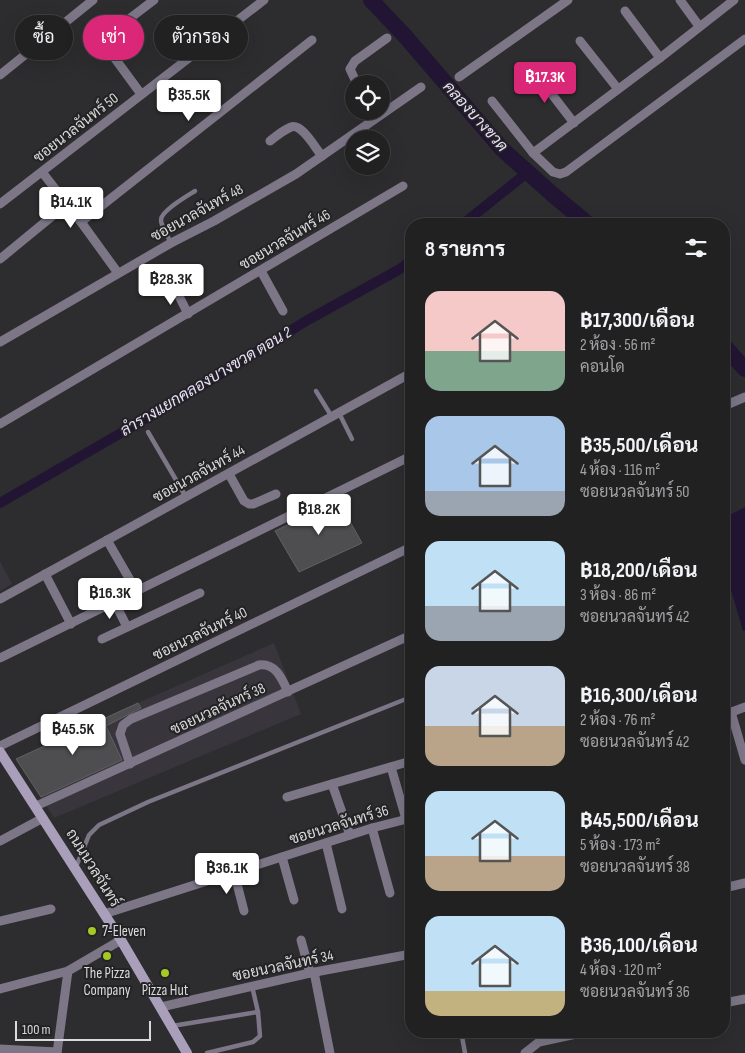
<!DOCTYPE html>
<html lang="th">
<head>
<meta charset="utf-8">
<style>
  :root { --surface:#222122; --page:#2e2e2f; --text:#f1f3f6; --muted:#a2a3a5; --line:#3f3e40; --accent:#db2777 }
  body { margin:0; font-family:"Sofia Sans Condensed",Sarabun,sans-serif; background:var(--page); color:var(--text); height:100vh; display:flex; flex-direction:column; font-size:19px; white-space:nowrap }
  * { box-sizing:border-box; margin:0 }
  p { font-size:16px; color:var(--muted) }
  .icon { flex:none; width:28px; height:28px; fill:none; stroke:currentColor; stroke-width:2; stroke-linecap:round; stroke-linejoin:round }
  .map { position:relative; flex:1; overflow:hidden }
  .side { position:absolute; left:405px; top:218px; width:325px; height:820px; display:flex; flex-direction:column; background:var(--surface); border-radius:20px; box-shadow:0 5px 20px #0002,0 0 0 1px var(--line) }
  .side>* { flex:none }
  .guide { position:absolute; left:15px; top:15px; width:315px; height:45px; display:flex; gap:10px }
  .tools { position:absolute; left:345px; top:75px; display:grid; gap:10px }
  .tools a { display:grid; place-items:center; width:45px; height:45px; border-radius:50%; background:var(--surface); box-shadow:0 5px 20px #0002,0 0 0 1px var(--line); font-size:25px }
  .scale { position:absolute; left:15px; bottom:12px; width:136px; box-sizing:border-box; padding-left:5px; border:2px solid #dadadb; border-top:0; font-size:14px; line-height:18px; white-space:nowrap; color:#dadadb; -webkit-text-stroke:4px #232224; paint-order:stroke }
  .price { position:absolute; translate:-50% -42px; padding:0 11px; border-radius:5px; background:#fff; color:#222; font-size:16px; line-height:32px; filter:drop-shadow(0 1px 2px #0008) }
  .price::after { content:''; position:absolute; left:50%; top:30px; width:15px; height:11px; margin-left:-8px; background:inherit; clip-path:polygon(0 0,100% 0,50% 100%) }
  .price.current { background:var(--accent); color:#fff }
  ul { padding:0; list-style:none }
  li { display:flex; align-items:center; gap:15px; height:125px; padding:0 20px }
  li span { display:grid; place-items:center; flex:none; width:140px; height:100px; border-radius:15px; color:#555 }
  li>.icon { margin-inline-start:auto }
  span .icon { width:60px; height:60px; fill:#fffc; stroke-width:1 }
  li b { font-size:21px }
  h2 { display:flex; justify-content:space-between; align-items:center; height:60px; padding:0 20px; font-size:21px }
  .tag { padding:0 18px; border-radius:22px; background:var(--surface); box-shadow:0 5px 20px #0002,0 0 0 1px var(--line); font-size:18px; line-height:45px }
  .tag.current { background:var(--accent); color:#fff }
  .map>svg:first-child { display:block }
  .built { fill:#38353d }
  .water { fill:#221534 }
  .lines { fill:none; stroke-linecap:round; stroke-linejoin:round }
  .canal { stroke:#221534; stroke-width:10 }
  .river { stroke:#221534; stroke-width:16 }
  .building { fill:#4e4d4f; stroke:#616063 }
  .lane { stroke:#7c7687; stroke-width:4.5 }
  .street { stroke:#7c7687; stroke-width:9 }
  .secondary { stroke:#a99fbb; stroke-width:10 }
  .poi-dot { fill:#a4c824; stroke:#232224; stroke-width:2 }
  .labels { text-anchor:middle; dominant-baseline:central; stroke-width:4; stroke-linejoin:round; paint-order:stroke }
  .street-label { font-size:15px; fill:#dadadb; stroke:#232224 }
  .poi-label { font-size:15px; fill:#dadadb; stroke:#232224 }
  .water-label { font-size:16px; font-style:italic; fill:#e7def7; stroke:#232224 }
</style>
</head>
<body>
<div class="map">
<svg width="745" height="1053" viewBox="0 0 745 1053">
  <rect width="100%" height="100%" fill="#2d2c2e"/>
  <!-- built -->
  <g class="built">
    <polygon points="0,561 12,584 0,591"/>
    <polygon points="274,643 301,714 54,818 16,759 138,703"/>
  </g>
  <!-- water -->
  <polygon class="water" points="745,507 745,631 743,631 724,566 724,518"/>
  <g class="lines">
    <!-- canal -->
    <g class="canal">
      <polyline points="463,224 528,172"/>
      <polyline points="0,503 190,393 306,321 400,269 411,260"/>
    </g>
    <!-- river -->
    <g class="river">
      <polyline points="371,0 405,36 502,149 552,194 588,224"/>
      <polyline points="724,346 745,369"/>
    </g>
  </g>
  <!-- building -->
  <g class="building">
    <polygon points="338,500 362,543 299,572 275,531"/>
    <polygon points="138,703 141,708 106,726 122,760 41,797 16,759"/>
  </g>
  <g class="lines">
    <!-- lane -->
    <g class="lane">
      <path d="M171,243C168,236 161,227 161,220C161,211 187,196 195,191"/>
      <polyline points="316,391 332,417"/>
      <polyline points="339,413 352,439"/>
      <polyline points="148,432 186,497"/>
      <polyline points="76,867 89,835 99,825 148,802 411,697"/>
      <polyline points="172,1026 258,1012"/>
      <polyline points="461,1031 465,1053"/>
      <polyline points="207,1053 253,1042 260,1036 258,1012 252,986"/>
    </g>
    <!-- street -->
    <g class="street">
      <polyline points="680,0 699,26"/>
      <polyline points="625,11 660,58"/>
      <polyline points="580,41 618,89"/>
      <polyline points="534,71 574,123"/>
      <polyline points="0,75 93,0"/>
      <polyline points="459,77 568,0"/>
      <polyline points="357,84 350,69 355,61 387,38"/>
      <polyline points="141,94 108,49 106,40 112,32 154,0"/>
      <polyline points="492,101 533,153 553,172 560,174 566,172 745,39"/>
      <path d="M270,141C276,136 284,130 291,127C302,123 315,148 322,156"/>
      <polyline points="533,153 660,58 734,0"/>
      <polyline points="42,172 81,222 118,273"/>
      <polyline points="0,204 264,0"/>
      <polyline points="81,222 312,40"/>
      <polyline points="0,259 67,204"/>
      <polyline points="261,271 283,311"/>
      <polyline points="175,288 188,314"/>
      <polyline points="0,342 171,243 214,221 296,174 421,87"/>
      <polyline points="724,406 745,397"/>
      <polyline points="0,424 403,186"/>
      <polyline points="229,474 244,501 249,504 253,504 276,494"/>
      <polyline points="107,540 137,592"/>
      <polyline points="45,574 71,624"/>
      <polyline points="0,599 411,373"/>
      <polyline points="115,603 127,627"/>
      <polyline points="102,639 200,593"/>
      <polyline points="0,658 411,456"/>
      <polyline points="731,712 745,760"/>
      <polyline points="724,715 745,707"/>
      <polyline points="0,746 411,547"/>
      <path d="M130,764L120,734L123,725L131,719L259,665C276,663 282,679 288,692"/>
      <polyline points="391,767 406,819"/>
      <polyline points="332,784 350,835"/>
      <polyline points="287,797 411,761"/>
      <polyline points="36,806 411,635"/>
      <polyline points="372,828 390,893"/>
      <polyline points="0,841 43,818"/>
      <polyline points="326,843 342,909"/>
      <polyline points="282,857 294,900"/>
      <polyline points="234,872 244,911"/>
      <polyline points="724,888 745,883"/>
      <polyline points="104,914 372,828 411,818"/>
      <polyline points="0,921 51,909"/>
      <polyline points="301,940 310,973"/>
      <polyline points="314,972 330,1053"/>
      <polyline points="0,989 68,971 121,940"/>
      <polyline points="724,1003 745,999"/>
      <polyline points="161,1007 310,973 411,954"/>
      <polyline points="0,1049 57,1052"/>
      <polyline points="57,1053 68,971"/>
      <polyline points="525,1053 539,1042 590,1031"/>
    </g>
    <!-- secondary -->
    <polyline class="secondary" points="0,752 121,940 187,1053"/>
  </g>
  <!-- markers -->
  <g class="poi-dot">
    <circle cx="92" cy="931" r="5"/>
    <circle cx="107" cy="956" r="5"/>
    <circle cx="165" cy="973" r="5"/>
  </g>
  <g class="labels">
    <!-- street labels -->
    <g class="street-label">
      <text transform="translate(76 128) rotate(-38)">ซอยนวลจันทร์ 50</text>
      <text transform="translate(197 213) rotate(-29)">ซอยนวลจันทร์ 48</text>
      <text transform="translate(285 240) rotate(-31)">ซอยนวลจันทร์ 46</text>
      <text transform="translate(199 474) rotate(-29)">ซอยนวลจันทร์ 44</text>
      <text transform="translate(200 634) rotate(-26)">ซอยนวลจันทร์ 40</text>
      <text transform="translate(218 709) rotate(-25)">ซอยนวลจันทร์ 38</text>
      <text transform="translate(339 825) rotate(-17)">ซอยนวลจันทร์ 36</text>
      <text transform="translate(93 868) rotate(58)">ถนนนวลจันทร์</text>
      <text transform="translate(283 966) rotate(-12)">ซอยนวลจันทร์ 34</text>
    </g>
    <!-- poi labels -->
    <g class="poi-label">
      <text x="102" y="931" text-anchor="start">7-Eleven</text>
      <text x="107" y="973">The Pizza<tspan x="107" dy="17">Company</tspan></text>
      <text x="165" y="990">Pizza Hut</text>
    </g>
    <!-- water labels -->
    <g class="water-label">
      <text transform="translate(475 117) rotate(48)">คลองบางขวด</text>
      <text transform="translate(206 382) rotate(-31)">ลำรางแยกคลองบางขวด ตอน 2</text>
    </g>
  </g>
</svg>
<div class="tools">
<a><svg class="icon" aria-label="locate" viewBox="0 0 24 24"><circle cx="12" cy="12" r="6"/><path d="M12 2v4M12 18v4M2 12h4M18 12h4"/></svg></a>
<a><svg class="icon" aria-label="layers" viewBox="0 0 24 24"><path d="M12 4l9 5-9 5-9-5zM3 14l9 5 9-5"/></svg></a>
</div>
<div class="scale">100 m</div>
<b class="price current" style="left:545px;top:104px">฿17.3K</b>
<b class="price" style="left:189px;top:122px">฿35.5K</b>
<b class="price" style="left:71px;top:229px">฿14.1K</b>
<b class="price" style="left:171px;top:306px">฿28.3K</b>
<b class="price" style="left:319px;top:536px">฿18.2K</b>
<b class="price" style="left:110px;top:620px">฿16.3K</b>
<b class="price" style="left:73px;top:756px">฿45.5K</b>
<b class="price" style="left:227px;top:895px">฿36.1K</b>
<div class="guide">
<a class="tag">ซื้อ</a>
<a class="tag current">เช่า</a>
<a class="tag">ตัวกรอง</a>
</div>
<section class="side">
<h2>8 รายการ<svg class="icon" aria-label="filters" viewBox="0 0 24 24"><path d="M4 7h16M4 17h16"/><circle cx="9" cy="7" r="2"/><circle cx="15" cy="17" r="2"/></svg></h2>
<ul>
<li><span style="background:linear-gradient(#f6c9c9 60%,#7fa58c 0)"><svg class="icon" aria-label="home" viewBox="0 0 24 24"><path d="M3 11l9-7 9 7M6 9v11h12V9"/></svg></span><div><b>฿17,300/เดือน</b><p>2 ห้อง · 56 m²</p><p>คอนโด</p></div></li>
<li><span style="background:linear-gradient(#a9c7e8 75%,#9aa5b1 0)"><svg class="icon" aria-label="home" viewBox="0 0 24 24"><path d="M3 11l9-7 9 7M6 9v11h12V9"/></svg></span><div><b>฿35,500/เดือน</b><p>4 ห้อง · 116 m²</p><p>ซอยนวลจันทร์ 50</p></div></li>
<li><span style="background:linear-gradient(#bfe0f5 65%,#9aa5b1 0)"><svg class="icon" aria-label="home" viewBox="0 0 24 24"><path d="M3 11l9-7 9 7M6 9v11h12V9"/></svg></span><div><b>฿18,200/เดือน</b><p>3 ห้อง · 86 m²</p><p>ซอยนวลจันทร์ 42</p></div></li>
<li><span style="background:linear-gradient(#c9d6e8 60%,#b9a48a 0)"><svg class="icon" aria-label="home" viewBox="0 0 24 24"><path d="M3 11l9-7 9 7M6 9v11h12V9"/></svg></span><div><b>฿16,300/เดือน</b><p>2 ห้อง · 76 m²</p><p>ซอยนวลจันทร์ 42</p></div></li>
<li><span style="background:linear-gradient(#bfe0f5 65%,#b9a48a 0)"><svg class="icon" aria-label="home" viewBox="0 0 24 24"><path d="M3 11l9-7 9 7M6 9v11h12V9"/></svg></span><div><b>฿45,500/เดือน</b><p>5 ห้อง · 173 m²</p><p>ซอยนวลจันทร์ 38</p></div></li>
<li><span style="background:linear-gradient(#bfe0f5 75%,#c2b280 0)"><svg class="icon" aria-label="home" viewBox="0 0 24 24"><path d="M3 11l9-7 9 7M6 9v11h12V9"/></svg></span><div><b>฿36,100/เดือน</b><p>4 ห้อง · 120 m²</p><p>ซอยนวลจันทร์ 36</p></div></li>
</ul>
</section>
</div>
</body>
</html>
